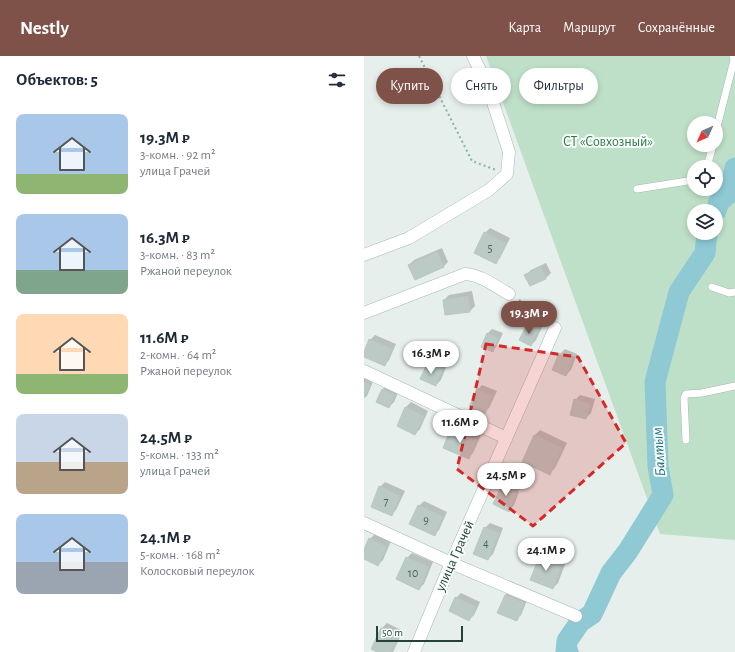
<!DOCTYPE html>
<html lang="ru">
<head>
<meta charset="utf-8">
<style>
  :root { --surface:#fff; --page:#f6f6f7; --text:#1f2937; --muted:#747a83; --accent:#7f5249 }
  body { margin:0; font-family:"Alegreya Sans",sans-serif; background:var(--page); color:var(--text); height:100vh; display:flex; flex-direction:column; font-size:15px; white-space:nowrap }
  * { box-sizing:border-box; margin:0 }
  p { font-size:13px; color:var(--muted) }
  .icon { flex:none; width:22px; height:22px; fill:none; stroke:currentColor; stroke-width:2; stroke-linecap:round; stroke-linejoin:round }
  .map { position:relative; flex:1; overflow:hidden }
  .drawer { display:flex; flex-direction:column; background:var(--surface); width:364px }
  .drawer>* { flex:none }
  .guide { position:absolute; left:12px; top:12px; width:299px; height:36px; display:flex; gap:8px }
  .needle { width:26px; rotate:225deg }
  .controls { position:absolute; left:323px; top:60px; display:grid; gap:8px }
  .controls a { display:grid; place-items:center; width:36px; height:36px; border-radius:50%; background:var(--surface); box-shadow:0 2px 6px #0003; font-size:20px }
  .scale { position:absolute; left:12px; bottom:10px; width:87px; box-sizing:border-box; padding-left:4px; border:2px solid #24423a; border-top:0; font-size:11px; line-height:14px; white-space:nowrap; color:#24423a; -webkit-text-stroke:3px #f7fbf9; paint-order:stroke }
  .price { position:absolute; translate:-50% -34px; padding:0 9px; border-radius:14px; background:#fff; color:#222; font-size:13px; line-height:26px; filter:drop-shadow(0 1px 2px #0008) }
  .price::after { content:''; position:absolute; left:50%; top:24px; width:12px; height:9px; margin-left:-6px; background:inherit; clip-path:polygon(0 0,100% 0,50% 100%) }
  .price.active { background:var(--accent); color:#fff }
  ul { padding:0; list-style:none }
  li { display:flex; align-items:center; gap:12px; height:100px; padding:0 16px }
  li span { display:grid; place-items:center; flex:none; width:112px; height:80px; border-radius:8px; color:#555 }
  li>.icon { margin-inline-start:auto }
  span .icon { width:48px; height:48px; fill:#fffc; stroke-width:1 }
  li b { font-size:17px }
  h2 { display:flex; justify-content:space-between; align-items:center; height:48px; padding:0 16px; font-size:17px }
  .chip { padding:0 14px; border-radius:18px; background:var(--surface); box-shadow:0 2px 6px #0003; font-size:14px; line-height:36px }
  .chip.active { background:var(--accent); color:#fff }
  header { display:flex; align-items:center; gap:24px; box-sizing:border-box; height:56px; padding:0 20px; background:var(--accent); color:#fff }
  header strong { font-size:19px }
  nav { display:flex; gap:22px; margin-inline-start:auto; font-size:14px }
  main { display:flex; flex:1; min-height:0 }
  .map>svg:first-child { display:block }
  .green { fill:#bfe0c8; fill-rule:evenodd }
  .water { fill:#8ec9d4 }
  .shadow { fill:#0003 }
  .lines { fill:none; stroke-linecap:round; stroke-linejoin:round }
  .river { stroke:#8ec9d4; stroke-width:21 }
  .building { fill:#bbcac4; stroke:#b8c9c2 }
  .service-casing { stroke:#a8b8b2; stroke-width:8 }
  .minor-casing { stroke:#a8b8b2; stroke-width:13 }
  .path { stroke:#86b3a5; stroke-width:2; stroke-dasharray:2 3; stroke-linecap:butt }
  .service { stroke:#fff; stroke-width:7 }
  .minor { stroke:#fff; stroke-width:12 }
  .marked { fill:#d62828; fill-opacity:0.2; stroke:#d62828; stroke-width:3; stroke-dasharray:8 5; stroke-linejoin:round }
  .labels { text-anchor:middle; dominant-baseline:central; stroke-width:4; stroke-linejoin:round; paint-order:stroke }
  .number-label { font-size:12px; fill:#4a645c }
  .park-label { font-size:14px; fill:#2d7a4b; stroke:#f7fbf9 }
  .street-label { font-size:14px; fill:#24423a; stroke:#f7fbf9 }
  .water-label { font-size:15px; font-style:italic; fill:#1c6f80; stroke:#f7fbf9 }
</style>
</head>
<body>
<header>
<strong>Nestly</strong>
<nav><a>Карта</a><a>Маршрут</a><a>Сохранённые</a></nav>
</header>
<main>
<section class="drawer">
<h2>Объектов: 5<svg class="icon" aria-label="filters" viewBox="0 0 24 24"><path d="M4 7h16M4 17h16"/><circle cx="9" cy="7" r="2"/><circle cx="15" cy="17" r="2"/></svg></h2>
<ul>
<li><span style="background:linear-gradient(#a9c7e8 75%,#8fb573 0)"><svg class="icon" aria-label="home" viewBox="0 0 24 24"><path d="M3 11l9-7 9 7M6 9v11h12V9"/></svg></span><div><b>19.3M ₽</b><p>3-комн. · 92 m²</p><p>улица Грачей</p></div></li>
<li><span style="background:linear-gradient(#a9c7e8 70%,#7fa58c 0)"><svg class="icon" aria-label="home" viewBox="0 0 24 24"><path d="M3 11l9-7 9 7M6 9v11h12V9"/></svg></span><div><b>16.3M ₽</b><p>3-комн. · 83 m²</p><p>Ржаной переулок</p></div></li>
<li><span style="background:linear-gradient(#ffd9b3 75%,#8fb573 0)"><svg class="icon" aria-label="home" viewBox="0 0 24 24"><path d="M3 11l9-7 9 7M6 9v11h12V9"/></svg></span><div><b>11.6M ₽</b><p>2-комн. · 64 m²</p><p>Ржаной переулок</p></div></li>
<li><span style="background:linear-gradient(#c9d6e8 60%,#b9a48a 0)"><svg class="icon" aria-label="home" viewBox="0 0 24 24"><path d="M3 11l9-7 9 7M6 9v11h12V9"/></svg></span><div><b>24.5M ₽</b><p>5-комн. · 133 m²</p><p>улица Грачей</p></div></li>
<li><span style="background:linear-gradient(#a9c7e8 60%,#9aa5b1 0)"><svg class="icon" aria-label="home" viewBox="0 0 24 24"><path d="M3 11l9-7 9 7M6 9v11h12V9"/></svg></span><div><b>24.1M ₽</b><p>5-комн. · 168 m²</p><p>Колосковый переулок</p></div></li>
</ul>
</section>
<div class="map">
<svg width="371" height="596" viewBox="0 0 371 596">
  <rect width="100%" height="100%" fill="#e6efeb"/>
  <!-- green -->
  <path class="green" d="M122,0H371V484L296,478ZM330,67H352V89H330ZM330,111H352V133H330ZM330,155H352V177H330Z"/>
  <!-- water -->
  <polygon class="water" points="194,583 212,587 215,596 192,596"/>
  <!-- shadow -->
  <g class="shadow">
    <polygon points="126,172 146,182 136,202 131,207 121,177"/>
    <polygon points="78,192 84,206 79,211 45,209 50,204"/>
    <polygon points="182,207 187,217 182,222 166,229 162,219 167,214"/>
    <polygon points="108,235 111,250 106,255 80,244 85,239"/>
    <polygon points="168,264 179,269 172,284 167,289 156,284 163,269"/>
    <polygon points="128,273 139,277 133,290 128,295 123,278"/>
    <polygon points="11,279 32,288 25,304 20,309 0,300 6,284"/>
    <polygon points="201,293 213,298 207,314 202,319 196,298"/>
    <polygon points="69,303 83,309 77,324 72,329 58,323 64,308"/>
    <polygon points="0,319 10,323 3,340 0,342"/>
    <polygon points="23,329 35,334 30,346 25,351 18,334"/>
    <polygon points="118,329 133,335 125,352 120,356 113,334"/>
    <polygon points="216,339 231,343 227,357 222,362 211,344"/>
    <polygon points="47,346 64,355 56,373 51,378 34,370 42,351"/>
    <polygon points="93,368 117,379 109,397 104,402 88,373"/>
    <polygon points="176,374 203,387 191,412 186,417 160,405 171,379"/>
    <polygon points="145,423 158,429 156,434 141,427"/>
    <polygon points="21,426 41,435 32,454 27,459 16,431"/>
    <polygon points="140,427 140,429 155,436 150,449 145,454 140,428"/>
    <polygon points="60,445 83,456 75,474 70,479 55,450"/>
    <polygon points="126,467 139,472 129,498 124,503 121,472"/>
    <polygon points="11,478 27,485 19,504 14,509 0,502 0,496 6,483"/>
    <polygon points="182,495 203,503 194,527 189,532 177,500"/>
    <polygon points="48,497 69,506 60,528 55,533 43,502"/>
    <polygon points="146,534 164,542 157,559 152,564 141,539"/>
    <polygon points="97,537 116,546 110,559 105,564 92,542"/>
    <polygon points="23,567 39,575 29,596 15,596 9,593 18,572"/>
  </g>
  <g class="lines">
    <!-- river -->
    <g class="river">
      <polyline points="352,155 355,146 365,137 371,112"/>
      <polyline points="202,596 203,585 216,566 228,558 247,517 264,495 299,439 294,410 291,326 315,236 341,197 343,177"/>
    </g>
  </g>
  <!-- building -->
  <g class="building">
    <polygon points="120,176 142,187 132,208 110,197"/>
    <polygon points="73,196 80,211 51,224 44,209"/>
    <polygon points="177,211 182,223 166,230 160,219"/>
    <polygon points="104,240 106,256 81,259 79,244"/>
    <polygon points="163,269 174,274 167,290 155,284"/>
    <polygon points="123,277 134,282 129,296 117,291"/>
    <polygon points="5,283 28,293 21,310 0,301 0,296"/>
    <polygon points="195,297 209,303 202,320 188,314"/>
    <polygon points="63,308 78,314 72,330 56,323"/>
    <polygon points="0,326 6,329 0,342"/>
    <polygon points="18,333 31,339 25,352 12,346"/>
    <polygon points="113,333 128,340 121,358 105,351"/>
    <polygon points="210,343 226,348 222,363 206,359"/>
    <polygon points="41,351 60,360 51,379 33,370"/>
    <polygon points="87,372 113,384 105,403 79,392"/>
    <polygon points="170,379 198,392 186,419 158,406"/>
    <polygon points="139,427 154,434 145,456 129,448"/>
    <polygon points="15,430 36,440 28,460 7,451"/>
    <polygon points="54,449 79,461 71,480 45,468"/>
    <polygon points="120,471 135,477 124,504 109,498"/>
    <polygon points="5,482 23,491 14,510 0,503 0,493"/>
    <polygon points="176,499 198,508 189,533 166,524"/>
    <polygon points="42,501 65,511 55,534 32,523"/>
    <polygon points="141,539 160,547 153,565 133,557"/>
    <polygon points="91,541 112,551 105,565 85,555"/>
    <polygon points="17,572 35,580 27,596 13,596 7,593"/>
  </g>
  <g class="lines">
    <defs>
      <g id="service">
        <polyline points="352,75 370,4 369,0"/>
        <polyline points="343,111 349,89"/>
        <polyline points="273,133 330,124"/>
        <polyline points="348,231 365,237 371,236"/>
        <polyline points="322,384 320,342 322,338 338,337 371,330"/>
      </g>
      <g id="minor">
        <polyline points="0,199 45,182 125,134 143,118 145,96 123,28 109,0"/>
        <path d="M0,257L101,218C117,219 131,230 145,238"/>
        <polyline points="0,315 142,382"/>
        <polyline points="0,467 87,507 212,560"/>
        <polyline points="50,596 87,507 191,272"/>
      </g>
    </defs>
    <!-- service casing -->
    <use href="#service" class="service-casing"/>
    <!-- minor casing -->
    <use href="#minor" class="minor-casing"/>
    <!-- path -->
    <g class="path">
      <polyline points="55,0 108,105 132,114"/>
      <polyline points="155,244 185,262"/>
    </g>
    <!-- service -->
    <use href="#service" class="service"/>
    <!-- minor -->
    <use href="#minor" class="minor"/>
  </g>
  <!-- marked area -->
  <path class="marked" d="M122,288L214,301L262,387L169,470L93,413Z"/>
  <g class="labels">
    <!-- number labels -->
    <g class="number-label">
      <text x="126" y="192">5</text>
      <text x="22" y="445">7</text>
      <text x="62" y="464">9</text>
      <text x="122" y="487">4</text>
      <text x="49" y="517">10</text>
    </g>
    <!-- park labels -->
    <g class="park-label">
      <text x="244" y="86">СТ «Совхозный»</text>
    </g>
    <!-- street labels -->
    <g class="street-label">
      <text transform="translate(91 500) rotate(-66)">улица Грачей</text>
    </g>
    <!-- water labels -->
    <g class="water-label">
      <text transform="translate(295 396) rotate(-94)">Балтым</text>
    </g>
  </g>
</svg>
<div class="controls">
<a><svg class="needle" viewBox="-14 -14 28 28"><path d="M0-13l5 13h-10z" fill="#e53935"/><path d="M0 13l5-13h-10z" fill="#747a83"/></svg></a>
<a><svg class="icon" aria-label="locate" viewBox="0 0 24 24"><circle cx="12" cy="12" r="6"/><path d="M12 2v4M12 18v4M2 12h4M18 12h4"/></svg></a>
<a><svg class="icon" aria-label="layers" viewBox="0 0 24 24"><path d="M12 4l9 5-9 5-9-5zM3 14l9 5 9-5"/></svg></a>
</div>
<div class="scale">50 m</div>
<b class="price active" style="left:165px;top:279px">19.3M ₽</b>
<b class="price" style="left:67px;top:319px">16.3M ₽</b>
<b class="price" style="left:96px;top:388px">11.6M ₽</b>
<b class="price" style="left:142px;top:441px">24.5M ₽</b>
<b class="price" style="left:182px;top:516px">24.1M ₽</b>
<div class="guide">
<a class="chip active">Купить</a>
<a class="chip">Снять</a>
<a class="chip">Фильтры</a>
</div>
</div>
</main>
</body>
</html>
